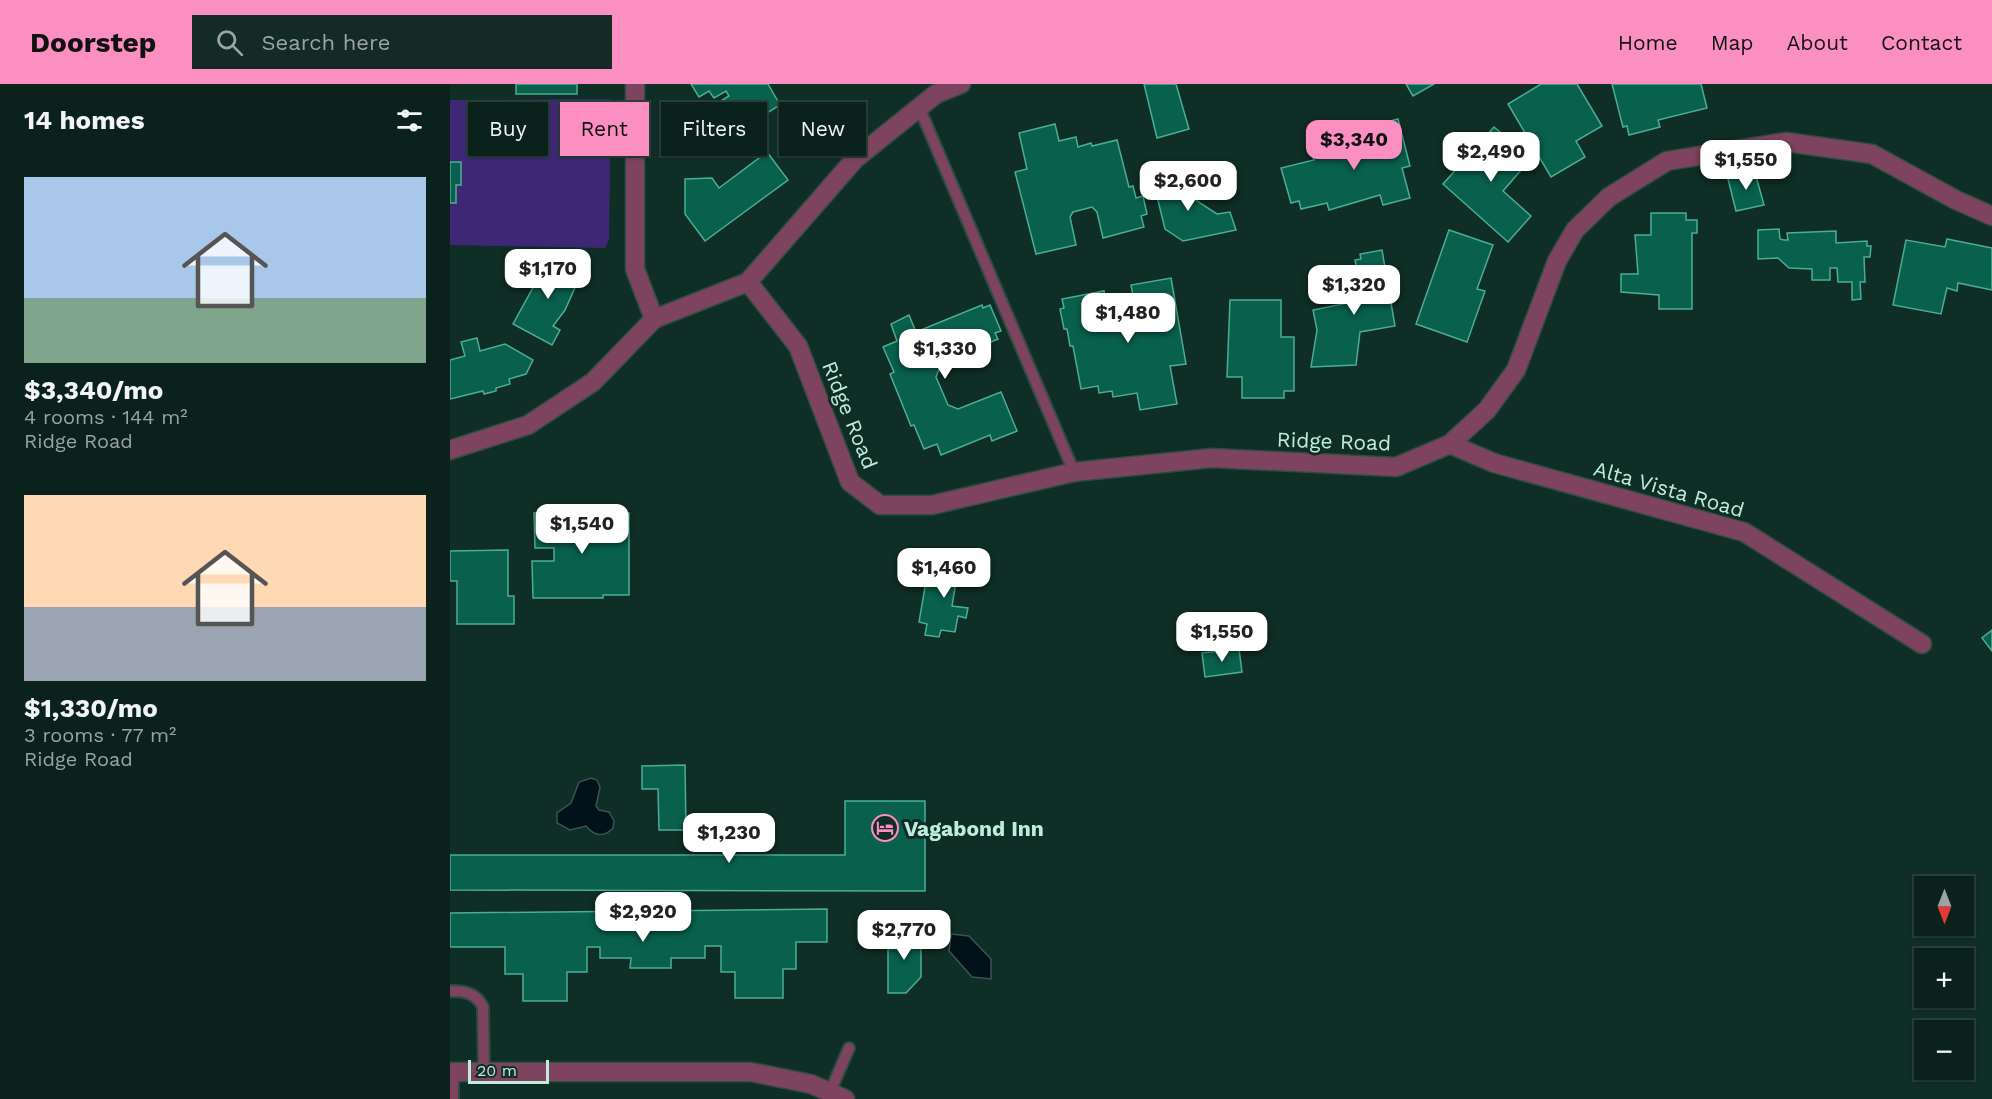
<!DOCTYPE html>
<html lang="en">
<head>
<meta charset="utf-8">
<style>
  :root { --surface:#0b221c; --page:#142a25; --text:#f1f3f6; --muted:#9aa4a3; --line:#2b3f3b; --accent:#fc8fc1 }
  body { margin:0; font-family:"Work Sans",sans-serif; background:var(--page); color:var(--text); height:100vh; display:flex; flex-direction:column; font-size:22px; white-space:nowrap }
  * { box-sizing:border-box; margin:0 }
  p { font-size:20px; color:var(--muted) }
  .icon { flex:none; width:33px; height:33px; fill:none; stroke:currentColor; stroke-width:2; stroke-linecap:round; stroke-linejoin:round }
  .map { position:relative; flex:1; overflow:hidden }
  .sheet { display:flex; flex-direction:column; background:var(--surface); width:450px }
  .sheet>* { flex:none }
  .top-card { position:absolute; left:18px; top:18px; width:570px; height:54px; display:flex; gap:12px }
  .needle { width:39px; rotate:180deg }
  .tools { position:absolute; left:1464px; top:792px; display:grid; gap:12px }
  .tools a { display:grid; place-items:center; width:60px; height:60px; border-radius:0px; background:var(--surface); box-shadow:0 2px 4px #0004,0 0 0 2px var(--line); font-size:30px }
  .scale { position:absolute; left:18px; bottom:15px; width:81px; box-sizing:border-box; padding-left:6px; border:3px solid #bfeddd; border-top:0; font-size:16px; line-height:21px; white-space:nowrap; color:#bfeddd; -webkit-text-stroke:4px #0f2e25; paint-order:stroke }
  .price { position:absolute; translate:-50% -51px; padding:0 14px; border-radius:12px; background:#fff; color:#222; font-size:20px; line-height:39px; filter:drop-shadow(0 2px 3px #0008) }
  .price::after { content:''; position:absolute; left:50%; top:36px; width:18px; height:14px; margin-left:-9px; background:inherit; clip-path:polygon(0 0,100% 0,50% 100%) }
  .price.selected { background:var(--accent); color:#111 }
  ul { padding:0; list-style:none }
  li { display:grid; align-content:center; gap:12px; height:318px; padding:0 24px }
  li span { display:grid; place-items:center; height:186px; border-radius:0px; color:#555 }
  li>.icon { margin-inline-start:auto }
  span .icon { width:108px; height:108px; fill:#fffc; stroke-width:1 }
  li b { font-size:26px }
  h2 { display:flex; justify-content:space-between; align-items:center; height:72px; padding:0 24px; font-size:26px }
  .tag { padding:0 21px; border-radius:0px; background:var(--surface); box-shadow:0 2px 4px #0004,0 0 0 2px var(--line); font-size:21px; line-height:54px }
  .tag.selected { background:var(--accent); color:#111 }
  header { display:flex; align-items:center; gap:36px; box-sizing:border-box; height:84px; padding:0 30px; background:var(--accent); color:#111 }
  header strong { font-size:28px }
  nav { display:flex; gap:33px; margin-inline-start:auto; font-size:21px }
  .search { width:420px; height:54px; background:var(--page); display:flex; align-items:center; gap:15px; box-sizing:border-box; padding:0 21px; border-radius:0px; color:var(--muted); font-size:22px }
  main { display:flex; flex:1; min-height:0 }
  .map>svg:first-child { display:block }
  .green { fill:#3e2875 }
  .water { fill:#03121a; stroke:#3b5454; stroke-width:1.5 }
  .building { fill:#09604c; stroke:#4bae92; stroke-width:1.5 }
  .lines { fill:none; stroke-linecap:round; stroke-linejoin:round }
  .service-casing { stroke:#2b4d42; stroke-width:14 }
  .minor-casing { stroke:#2b4d42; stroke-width:21 }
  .tertiary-casing { stroke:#2b4d42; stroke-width:21 }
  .service { stroke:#7e435e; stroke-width:10 }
  .minor { stroke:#7e435e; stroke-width:18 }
  .tertiary { stroke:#7e435e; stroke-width:18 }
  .labels { text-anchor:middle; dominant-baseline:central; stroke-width:6; stroke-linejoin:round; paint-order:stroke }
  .street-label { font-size:21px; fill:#bfeddd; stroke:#0f2e25 }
  .poi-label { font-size:21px; font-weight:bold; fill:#bfeddd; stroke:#0f2e25; text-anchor:start }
</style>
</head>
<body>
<header>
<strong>Doorstep</strong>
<div class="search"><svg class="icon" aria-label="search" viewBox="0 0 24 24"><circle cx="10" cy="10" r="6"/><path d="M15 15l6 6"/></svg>Search here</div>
<nav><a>Home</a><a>Map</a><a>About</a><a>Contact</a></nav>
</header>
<main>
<section class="sheet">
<h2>14 homes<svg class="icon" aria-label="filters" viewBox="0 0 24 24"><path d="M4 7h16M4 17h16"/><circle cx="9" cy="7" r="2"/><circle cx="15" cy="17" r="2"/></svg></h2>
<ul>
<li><span style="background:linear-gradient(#a9c7e8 65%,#7fa58c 0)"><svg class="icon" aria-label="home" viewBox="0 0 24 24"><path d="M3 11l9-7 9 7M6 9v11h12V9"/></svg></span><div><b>$3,340/mo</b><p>4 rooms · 144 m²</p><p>Ridge Road</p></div></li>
<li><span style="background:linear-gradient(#ffd9b3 60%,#9aa5b1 0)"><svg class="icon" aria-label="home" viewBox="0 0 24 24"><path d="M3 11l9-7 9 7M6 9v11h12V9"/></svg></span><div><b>$1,330/mo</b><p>3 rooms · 77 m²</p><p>Ridge Road</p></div></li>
</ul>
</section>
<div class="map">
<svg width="1542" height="1015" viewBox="0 0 1542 1015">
  <rect width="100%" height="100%" fill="#0f2e25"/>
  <!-- green -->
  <polygon class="green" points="161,15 159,155 155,164 0,161 0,16"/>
  <!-- water -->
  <g class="water">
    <path d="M141,694L147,696L150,703L146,722L149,726L159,728L164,737L163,744C154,754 144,752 136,742L120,746L107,739V729L121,719L129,698Z"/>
    <polygon points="501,850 519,852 541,875 541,895 522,893 499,867"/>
  </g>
  <!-- building -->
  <g class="building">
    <rect x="66" y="0" width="61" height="10"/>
    <polygon points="241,0 318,0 330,21 268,59 250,30 279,12 276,7 264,14 259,7 249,13"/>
    <polygon points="694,0 726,0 739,45 707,54"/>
    <polygon points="956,0 984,0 963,12"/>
    <polygon points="1091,0 1127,0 1152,42 1126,57 1135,73 1101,93 1058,20"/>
    <polygon points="1162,0 1251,0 1257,24 1208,36 1210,43 1179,51 1177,42 1173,43"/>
    <polygon points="948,35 960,82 952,84 960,114 933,121 930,111 879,126 877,119 851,125 849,117 841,119 831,84 864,76 863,72 910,60 907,46"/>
    <polygon points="605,40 609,57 626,53 628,63 641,59 642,62 667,56 679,103 683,102 686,114 693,112 697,130 691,132 694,143 653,154 647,128 642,123 623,128 620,133 626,161 586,170 565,88 577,85 569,49"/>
    <polygon points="1044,43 1078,72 1069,82 1072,85 1053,107 1081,132 1058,158 993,100"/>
    <polygon points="317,68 338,96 255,157 235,130 235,95 262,94 269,104"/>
    <polygon points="0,78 11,78 11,101 6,101 6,119 0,119"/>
    <polygon points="1304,85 1314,121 1286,127 1278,95"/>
    <polygon points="729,91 731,103 750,119 767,130 780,128 786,146 733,157 715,145 703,96"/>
    <polygon points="1201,129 1236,129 1236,136 1247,136 1247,149 1242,149 1242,225 1209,225 1209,211 1171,208 1171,190 1188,190 1185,151 1201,151"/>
    <polygon points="1329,145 1330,155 1334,156 1338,156 1337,149 1386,147 1386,159 1417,157 1417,162 1421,162 1420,173 1414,173 1415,198 1410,198 1411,215 1402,216 1402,198 1388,198 1387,184 1380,184 1380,196 1362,196 1362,185 1339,184 1328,174 1308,175 1308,146"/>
    <polygon points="999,146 1043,161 1027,205 1035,207 1017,258 966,240"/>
    <polygon points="1497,155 1542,164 1542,206 1508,199 1507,207 1497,204 1491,230 1443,221 1456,156 1495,163"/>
    <polygon points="932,166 945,242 910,248 906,281 861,283 867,246 863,226 913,216 905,176 911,175 910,170"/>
    <polygon points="101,171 132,188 115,226 103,242 110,246 102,261 63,240"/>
    <polygon points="721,194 736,280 720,282 727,320 690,326 687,309 663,313 662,307 649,309 648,302 631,305 623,262 620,262 617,245 614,245 610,225 614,224 612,215 654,207 659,233 665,237 682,234 686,229 681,201"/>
    <polygon points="780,216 831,216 831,253 844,253 844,307 834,307 834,314 792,314 792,293 777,293"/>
    <polygon points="532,221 533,224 540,221 551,247 545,249 548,255 492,278 486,293 498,321 508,325 551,308 567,347 542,357 540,351 491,371 487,360 474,365 464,341 461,342 440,290 444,288 433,263 447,257 441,240 459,231 466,248"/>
    <polygon points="27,254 30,267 55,260 83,276 76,290 59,295 60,300 46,304 46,307 34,310 33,307 0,315 0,276 15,272 11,258"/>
    <polygon points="84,429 179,429 179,511 153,511 153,514 83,514 82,477 104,477 104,464 85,464"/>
    <polygon points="58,466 58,512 64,512 64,540 7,540 7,497 0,497 0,467"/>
    <polygon points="484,480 530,488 528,501 506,498 502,522 518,524 516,534 508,532 505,548 491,546 489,553 475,551 477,540 469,538 476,497 484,498 485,492 482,491"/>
    <polygon points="1542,546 1542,567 1532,554"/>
    <polygon points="789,565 792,588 755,593 752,569"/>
    <polygon points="235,681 236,746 209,746 208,705 192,705 192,682"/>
    <polygon points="395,717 475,717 475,807 0,806 0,771 395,771"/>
    <polygon points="377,825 377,858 346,858 346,885 333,885 333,914 285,914 285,888 271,888 271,862 255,862 255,874 221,874 221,884 180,884 181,874 150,874 150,863 137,863 137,888 117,888 117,917 73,917 73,890 55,890 55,863 0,863 0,829"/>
    <polygon points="438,848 471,848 471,893 456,909 438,909"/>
  </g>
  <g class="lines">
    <defs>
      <g id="service">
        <polyline points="469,23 624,388"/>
        <path d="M0,907C15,907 26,909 33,923L34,988"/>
        <polyline points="380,1008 399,964"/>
        <polyline points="3,1015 3,988"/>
      </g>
      <g id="minor">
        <polyline points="185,0 185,185 204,235"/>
        <polyline points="298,198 348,262 400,398 430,421 482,421 624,388 762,374 946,383 1000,360 1037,326 1066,286 1107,177 1125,146 1159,113 1217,77 1336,58 1422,70 1506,116 1542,132"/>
        <polyline points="1000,360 1044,379 1294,448 1472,560"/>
        <polyline points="0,366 78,341 143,298 204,235 298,198 405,75 486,10 511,0"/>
      </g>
      <polyline id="tertiary" points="0,988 301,988 361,1000 395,1015"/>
    </defs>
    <!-- service casing -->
    <use href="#service" class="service-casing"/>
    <!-- minor casing -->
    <use href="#minor" class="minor-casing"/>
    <!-- tertiary casing -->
    <use href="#tertiary" class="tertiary-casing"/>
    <!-- service -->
    <use href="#service" class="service"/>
    <!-- minor -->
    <use href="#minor" class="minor"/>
    <!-- tertiary -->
    <use href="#tertiary" class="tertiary"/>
  </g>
  <!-- icons -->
  <defs>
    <symbol id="hotel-ring" viewBox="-11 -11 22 22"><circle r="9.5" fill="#0f2e25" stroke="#fc8fc1" stroke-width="1.5"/><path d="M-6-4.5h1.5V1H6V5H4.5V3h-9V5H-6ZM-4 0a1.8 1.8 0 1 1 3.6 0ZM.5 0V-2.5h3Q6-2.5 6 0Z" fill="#fc8fc1"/></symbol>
  </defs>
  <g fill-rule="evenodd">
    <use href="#hotel-ring" x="420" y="729" width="30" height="30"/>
  </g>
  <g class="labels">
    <!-- street labels -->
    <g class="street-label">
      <text transform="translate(400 331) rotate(68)">Ridge Road</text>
      <text transform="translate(884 357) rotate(2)">Ridge Road</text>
      <text transform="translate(1219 405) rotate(16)">Alta Vista Road</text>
    </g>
    <!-- poi labels -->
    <g class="poi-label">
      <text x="454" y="744">Vagabond Inn</text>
    </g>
  </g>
</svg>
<div class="tools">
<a><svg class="needle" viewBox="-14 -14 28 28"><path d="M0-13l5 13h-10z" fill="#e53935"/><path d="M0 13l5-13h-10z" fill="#9aa4a3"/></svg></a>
<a>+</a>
<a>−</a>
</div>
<div class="scale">20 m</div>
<b class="price selected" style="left:904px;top:87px">$3,340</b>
<b class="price" style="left:1041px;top:99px">$2,490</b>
<b class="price" style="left:1296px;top:107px">$1,550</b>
<b class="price" style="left:738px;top:128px">$2,600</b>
<b class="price" style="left:98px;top:216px">$1,170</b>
<b class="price" style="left:904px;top:232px">$1,320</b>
<b class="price" style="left:678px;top:260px">$1,480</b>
<b class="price" style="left:495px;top:296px">$1,330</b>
<b class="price" style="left:132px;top:471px">$1,540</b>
<b class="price" style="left:494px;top:515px">$1,460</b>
<b class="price" style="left:772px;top:579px">$1,550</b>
<b class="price" style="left:279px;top:780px">$1,230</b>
<b class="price" style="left:193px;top:859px">$2,920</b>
<b class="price" style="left:454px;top:877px">$2,770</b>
<div class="top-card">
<a class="tag">Buy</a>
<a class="tag selected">Rent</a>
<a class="tag">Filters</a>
<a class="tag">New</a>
</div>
</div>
</main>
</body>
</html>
